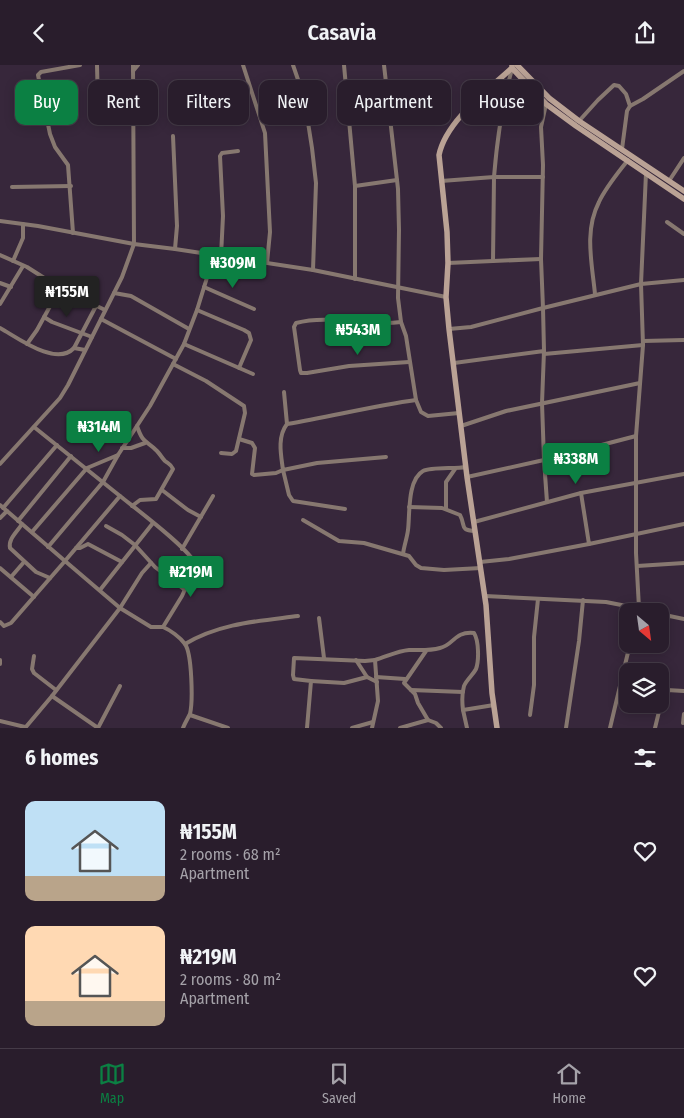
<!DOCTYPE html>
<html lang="en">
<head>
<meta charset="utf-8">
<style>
  :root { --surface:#291d2c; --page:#312634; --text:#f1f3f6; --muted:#a5a2a9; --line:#453b48; --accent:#0b8043 }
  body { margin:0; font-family:"Fira Sans Condensed",sans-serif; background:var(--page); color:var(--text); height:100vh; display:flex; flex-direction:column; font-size:19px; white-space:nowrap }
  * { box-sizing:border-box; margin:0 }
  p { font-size:16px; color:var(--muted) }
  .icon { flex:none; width:28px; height:28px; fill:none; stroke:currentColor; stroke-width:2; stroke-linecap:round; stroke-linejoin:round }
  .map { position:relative; height:663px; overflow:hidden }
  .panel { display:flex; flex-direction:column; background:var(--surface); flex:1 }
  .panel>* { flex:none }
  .banner { position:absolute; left:15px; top:15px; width:655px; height:45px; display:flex; gap:10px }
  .needle { width:32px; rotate:151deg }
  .buttons { position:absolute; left:619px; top:538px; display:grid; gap:10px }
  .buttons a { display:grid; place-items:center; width:50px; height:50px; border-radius:10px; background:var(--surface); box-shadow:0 2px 12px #0003,0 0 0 1px var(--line); font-size:25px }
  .price { position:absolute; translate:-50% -42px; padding:0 11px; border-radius:5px; background:var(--accent); color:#fff; font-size:16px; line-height:32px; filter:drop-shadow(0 1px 2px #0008) }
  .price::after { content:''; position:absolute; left:50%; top:30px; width:15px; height:11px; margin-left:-8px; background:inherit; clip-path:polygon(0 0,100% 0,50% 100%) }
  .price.current { background:#222; color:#fff }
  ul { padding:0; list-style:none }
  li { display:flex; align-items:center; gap:15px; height:125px; padding:0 25px }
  li span { display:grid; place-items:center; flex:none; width:140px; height:100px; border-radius:10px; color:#555 }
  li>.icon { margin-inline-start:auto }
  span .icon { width:60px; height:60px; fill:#fffc; stroke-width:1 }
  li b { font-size:21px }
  h2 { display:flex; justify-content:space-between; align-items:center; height:60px; padding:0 25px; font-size:21px }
  .pill { padding:0 18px; border-radius:10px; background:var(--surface); box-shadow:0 2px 12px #0003,0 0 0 1px var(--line); font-size:18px; line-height:45px }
  .pill.current { background:var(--accent); color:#fff }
  header { display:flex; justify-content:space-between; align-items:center; height:65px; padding:0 25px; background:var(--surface); font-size:22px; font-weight:600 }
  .tab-bar { display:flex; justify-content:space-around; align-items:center; height:70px; border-top:1px solid var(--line); background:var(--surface); font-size:14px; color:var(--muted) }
  .tab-bar a { display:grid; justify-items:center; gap:2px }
  .tab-bar .current { color:var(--accent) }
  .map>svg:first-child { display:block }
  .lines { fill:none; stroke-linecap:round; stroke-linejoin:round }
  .street { stroke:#877870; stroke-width:4 }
  .secondary { stroke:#baa295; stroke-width:5.5 }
</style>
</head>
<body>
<header><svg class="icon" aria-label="back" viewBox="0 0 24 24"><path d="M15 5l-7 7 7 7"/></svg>Casavia<svg class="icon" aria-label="share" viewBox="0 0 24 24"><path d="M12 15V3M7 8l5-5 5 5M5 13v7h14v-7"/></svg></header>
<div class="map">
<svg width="684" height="663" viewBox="0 0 684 663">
  <rect width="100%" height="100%" fill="#37273b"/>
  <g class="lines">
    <!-- street -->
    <g class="street">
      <polyline points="97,0 98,41"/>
      <polyline points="243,0 265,68 270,167 267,198"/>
      <polyline points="293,0 304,32 312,83 316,118 313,205"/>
      <polyline points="344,0 355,121 355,214"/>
      <polyline points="384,0 398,124 399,165 398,233 401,257 406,271 416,335 421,347 428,351 459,348"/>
      <path d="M512,4C502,39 497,75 494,112H543"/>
      <polyline points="133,6 138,0"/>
      <polyline points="630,41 643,34 684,6"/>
      <polyline points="579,56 598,35 614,20 619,21 626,29 630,41 627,46 622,84"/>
      <polyline points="173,71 177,161 175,184"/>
      <polyline points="441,116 494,112 493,196 541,194"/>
      <polyline points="669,116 684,93"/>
      <polyline points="355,121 397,115"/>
      <polyline points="12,122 71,121"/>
      <polyline points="0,156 38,161 134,179 175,184 313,205 446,232"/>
      <polyline points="667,157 684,169"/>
      <polyline points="73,168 68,100 55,82 50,69 38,10 41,7 80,0"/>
      <polyline points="0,190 27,202 60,223 105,245"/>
      <polyline points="221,191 223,151 220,91 222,88 238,86"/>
      <polyline points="13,196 23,173 23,159"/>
      <polyline points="448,198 493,196"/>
      <polyline points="0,218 11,222"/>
      <polyline points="204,222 254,244"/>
      <polyline points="114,228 131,231 189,264"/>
      <path d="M595,229C592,198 584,166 599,137C606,122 618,108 628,95"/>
      <polyline points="0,239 23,201"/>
      <polyline points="197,245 244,265 249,268 251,275 239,303"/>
      <polyline points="44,252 52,257 92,272"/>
      <polyline points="101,254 176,294"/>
      <path d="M401,257C366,262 330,249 296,258L294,262L300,305L301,308H307L349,301L409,297"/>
      <path d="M0,263C18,273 56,302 74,283L85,285"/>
      <polyline points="449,264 471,262 543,243 541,194 543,100 541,62 546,39"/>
      <polyline points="643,276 684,275"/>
      <polyline points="27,279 37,265 60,223"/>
      <polyline points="184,279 253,309"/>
      <polyline points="74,283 96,241"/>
      <polyline points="544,286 543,243 641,219 684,215"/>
      <polyline points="544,289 643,280"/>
      <polyline points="454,298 544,286 542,338 544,395 636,371"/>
      <polyline points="173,299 206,316 244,341 245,348 236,386 232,389 221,388"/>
      <path d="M284,327L287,359C330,352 372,341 416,335"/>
      <path d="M287,359C277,372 281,390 283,405L317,398L386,392"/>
      <polyline points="461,361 506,346 640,318"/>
      <polyline points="239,374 252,378 255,383 252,409 254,410 276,408 283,405 289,430 293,436 345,444"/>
      <polyline points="122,383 131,383 145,378"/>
      <polyline points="0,399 60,333 68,320 122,212 134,179 133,0"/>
      <polyline points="467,412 544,395 547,437"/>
      <polyline points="162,425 188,445 201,452"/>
      <polyline points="581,428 589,479 684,459"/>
      <path d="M120,431C136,444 190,484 196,500L182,531L163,562C170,565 180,572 185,579C192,589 193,636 190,649C188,653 185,658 183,663"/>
      <polyline points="0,440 65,496 120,431 34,362"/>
      <path d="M132,441L140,435L156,434L173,404C171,399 169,399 165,396C162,393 160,389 157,386C146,375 143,379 137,361"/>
      <path d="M409,442L442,443L460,450C466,461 459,465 475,466"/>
      <polyline points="3,443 57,380"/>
      <polyline points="446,444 446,417 455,404"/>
      <polyline points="0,453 7,446"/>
      <polyline points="303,455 339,476 364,478 409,491 416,500 421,503 444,505 481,503"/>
      <polyline points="18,456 71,391"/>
      <polyline points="474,457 581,428 684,409"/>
      <path d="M22,459C17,467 8,474 10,483L36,507L50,513"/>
      <polyline points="106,461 122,470 135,480 155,502 185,525"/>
      <polyline points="32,467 87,403 118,390"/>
      <polyline points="48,482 103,417 118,390 150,341 184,279 197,245 214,190"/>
      <polyline points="76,483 80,483 88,479 122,497"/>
      <polyline points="182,484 213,431"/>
      <path d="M403,489C404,481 407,473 408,465C410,450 407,415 423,406C431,402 455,404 466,402"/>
      <polyline points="480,497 509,494 589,479"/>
      <polyline points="637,501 684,498"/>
      <polyline points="0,503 34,532"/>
      <polyline points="11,512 24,497"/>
      <polyline points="100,525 153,458"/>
      <polyline points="485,531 606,537 652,546"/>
      <polyline points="639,543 636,488 636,371 643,280 641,219 646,108"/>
      <polyline points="660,549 684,554"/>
      <polyline points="319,553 324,593"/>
      <polyline points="0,557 4,561 11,558 65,496 120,543 151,562 163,562"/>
      <path d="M185,579C220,558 259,556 298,551"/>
      <polyline points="426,586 404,618 415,629 418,638 428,655"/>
      <polyline points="34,591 32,604 34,608 56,625"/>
      <polyline points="0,595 0,599"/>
      <polyline points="356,595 367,612 377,617"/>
      <polyline points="376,612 405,614"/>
      <polyline points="311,616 344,618 367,612"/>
      <polyline points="411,625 463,627"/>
      <polyline points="190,650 228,663"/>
      <polyline points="530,650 534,620 534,572 538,534"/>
      <polyline points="0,656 25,662"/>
      <polyline points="683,658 684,649"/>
      <polyline points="25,663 52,631"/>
      <polyline points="98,663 52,631 120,543 142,508 151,498"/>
      <polyline points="98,663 120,621"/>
      <polyline points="307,663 311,616 294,614 293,610 294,593 365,596 375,595"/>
      <polyline points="352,663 373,657"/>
      <path d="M372,663L378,636L375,595C386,592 397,586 409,585C419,585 429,586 440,583C454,580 454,566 474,568C479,576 479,596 476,604C473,610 467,614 464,621C462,628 462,637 463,645"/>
      <polyline points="400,663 428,655 436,658 441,663"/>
      <polyline points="467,663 463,645 494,640"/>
      <polyline points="566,663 579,576 583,535"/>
      <polyline points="610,663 630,579"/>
      <polyline points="655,663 664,626 667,625 684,626"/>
    </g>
    <!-- secondary -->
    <g class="secondary">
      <polyline points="517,0 549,33 579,56 684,126"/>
      <polyline points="512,3 546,39 576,61 684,134"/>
      <path d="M497,663L492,628L486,540L467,412L449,264L446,232L448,198L447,167L439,90C446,56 487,26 512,3V0"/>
    </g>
  </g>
</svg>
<div class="buttons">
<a><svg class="needle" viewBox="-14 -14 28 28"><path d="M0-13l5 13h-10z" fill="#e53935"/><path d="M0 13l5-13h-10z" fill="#a5a2a9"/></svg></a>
<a><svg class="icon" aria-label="layers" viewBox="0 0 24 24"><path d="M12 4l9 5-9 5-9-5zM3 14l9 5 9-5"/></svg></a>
</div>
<b class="price" style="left:233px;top:224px">₦309M</b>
<b class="price current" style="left:67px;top:253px">₦155M</b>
<b class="price" style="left:358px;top:291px">₦543M</b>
<b class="price" style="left:99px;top:388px">₦314M</b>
<b class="price" style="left:576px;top:420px">₦338M</b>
<b class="price" style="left:191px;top:533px">₦219M</b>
<div class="banner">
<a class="pill current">Buy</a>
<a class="pill">Rent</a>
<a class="pill">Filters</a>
<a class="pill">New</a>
<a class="pill">Apartment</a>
<a class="pill">House</a>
</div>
</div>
<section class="panel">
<h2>6 homes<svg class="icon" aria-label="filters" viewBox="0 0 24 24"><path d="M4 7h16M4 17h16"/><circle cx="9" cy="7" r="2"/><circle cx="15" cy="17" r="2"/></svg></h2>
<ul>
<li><span style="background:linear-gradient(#bfe0f5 75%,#b9a48a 0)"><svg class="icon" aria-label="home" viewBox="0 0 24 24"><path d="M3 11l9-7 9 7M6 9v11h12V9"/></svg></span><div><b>₦155M</b><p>2 rooms · 68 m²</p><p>Apartment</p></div><svg class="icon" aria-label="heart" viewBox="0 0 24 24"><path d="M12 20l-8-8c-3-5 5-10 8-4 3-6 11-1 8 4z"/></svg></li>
<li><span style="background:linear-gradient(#ffd9b3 75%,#b9a48a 0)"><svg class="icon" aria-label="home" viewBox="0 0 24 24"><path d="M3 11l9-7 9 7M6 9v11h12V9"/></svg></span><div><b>₦219M</b><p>2 rooms · 80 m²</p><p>Apartment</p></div><svg class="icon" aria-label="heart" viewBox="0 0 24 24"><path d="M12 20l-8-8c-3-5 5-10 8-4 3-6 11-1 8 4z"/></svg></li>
</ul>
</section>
<nav class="tab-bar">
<a class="current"><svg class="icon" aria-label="map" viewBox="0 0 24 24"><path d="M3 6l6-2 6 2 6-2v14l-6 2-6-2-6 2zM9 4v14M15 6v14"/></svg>Map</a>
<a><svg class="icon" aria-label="saved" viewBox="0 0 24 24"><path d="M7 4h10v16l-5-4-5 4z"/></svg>Saved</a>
<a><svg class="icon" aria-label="home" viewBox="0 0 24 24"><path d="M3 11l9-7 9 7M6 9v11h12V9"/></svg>Home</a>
</nav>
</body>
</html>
